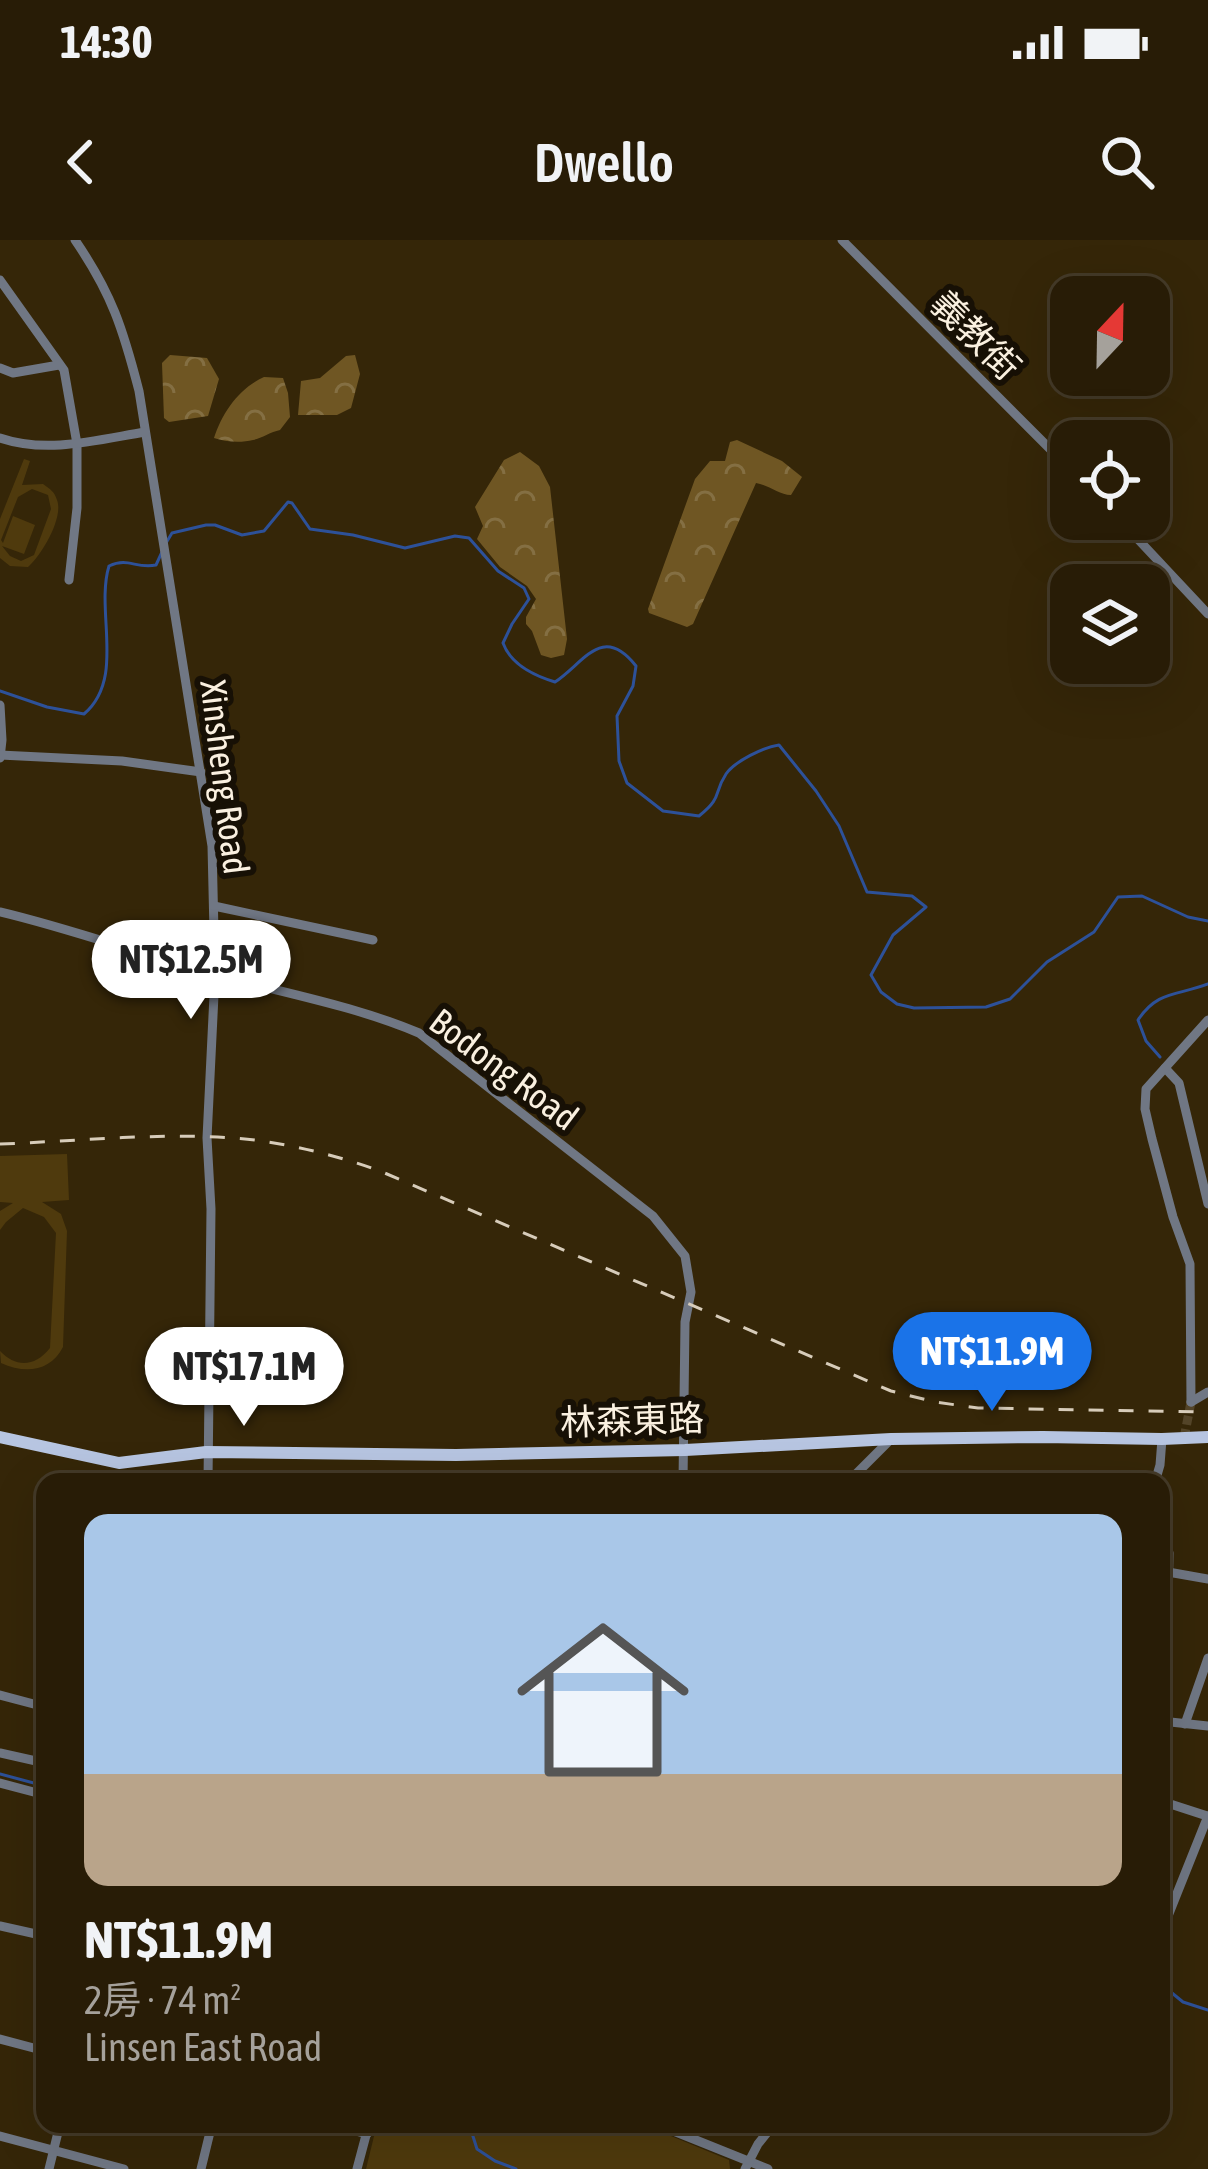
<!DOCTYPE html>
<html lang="zh-TW">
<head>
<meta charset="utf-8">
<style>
  :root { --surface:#281c06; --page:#302510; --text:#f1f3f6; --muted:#a5a19b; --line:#443a28; --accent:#1a73e8 }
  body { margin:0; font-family:"Asap Condensed","Noto Sans TC",sans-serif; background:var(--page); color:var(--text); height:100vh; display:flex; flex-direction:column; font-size:45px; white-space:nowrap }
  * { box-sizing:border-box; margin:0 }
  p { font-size:39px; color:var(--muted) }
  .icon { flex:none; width:66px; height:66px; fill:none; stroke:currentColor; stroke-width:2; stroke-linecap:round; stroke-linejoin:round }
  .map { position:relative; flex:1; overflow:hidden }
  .side { position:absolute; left:36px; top:1233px; width:1134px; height:660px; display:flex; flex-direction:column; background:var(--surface); border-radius:24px; box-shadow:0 12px 48px #0002,0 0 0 3px var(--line) }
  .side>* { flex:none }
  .needle { width:78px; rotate:22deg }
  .controls { position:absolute; left:1050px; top:36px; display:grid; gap:24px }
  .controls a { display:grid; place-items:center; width:120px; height:120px; border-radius:24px; background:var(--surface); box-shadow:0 12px 48px #0002,0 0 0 3px var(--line); font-size:60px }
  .price { position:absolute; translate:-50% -102px; padding:0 27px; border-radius:42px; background:#fff; color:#222; font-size:39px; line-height:78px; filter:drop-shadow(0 3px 6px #0008) }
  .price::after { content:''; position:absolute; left:50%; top:72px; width:36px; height:27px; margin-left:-18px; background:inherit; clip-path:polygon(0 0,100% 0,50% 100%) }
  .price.on { background:var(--accent); color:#fff }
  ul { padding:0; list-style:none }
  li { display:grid; align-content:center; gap:24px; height:636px; padding:0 48px }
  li+li { border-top:3px solid var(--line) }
  li span { display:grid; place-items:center; height:372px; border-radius:24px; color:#555 }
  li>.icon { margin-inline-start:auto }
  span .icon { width:216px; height:216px; fill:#fffc; stroke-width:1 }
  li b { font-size:51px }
  .status { display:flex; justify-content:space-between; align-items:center; height:84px; padding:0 60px; background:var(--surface); direction:ltr }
  .status svg { height:33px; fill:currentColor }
  header { display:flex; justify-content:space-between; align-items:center; height:156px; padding:0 48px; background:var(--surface); font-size:54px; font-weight:600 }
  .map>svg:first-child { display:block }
  .green { fill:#4f3a0d; fill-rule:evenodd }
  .forest { fill:url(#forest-crowns) }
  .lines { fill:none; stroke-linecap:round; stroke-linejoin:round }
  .stream { stroke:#2d5199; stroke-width:3 }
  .minor-tunnel { stroke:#534428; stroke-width:9; stroke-dasharray:9 4.5; stroke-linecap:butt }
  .minor { stroke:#707784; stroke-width:9 }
  .major { stroke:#b7c5e1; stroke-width:12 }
  .rail { stroke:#d7ccba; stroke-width:3; stroke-dasharray:15 15; stroke-linecap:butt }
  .labels { text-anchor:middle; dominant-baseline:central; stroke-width:12; stroke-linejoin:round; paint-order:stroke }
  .street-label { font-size:36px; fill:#faf0e0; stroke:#171005 }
</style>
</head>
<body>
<div class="status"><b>14:30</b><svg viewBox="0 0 49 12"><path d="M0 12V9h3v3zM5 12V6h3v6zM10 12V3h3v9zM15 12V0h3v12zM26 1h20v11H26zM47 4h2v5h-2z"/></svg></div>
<header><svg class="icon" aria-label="back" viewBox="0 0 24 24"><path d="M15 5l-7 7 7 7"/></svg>Dwello<svg class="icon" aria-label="search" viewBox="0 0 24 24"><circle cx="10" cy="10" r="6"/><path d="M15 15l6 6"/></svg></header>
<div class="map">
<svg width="1208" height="1929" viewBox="0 0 1208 1929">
  <defs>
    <pattern id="forest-crowns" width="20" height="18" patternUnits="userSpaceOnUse" patternTransform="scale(3)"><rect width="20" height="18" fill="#6f5623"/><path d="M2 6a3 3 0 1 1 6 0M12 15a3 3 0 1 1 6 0" fill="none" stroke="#846f43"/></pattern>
  </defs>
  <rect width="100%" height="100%" fill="#352608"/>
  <!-- green -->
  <g class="green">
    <path d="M24,219L30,221L22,245L43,244C51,250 54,251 57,260C64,278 41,316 28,327L10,326L0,318V279ZM32,249L48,255L51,269L34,315L21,321L10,316L2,306L24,314L35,285L13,276L3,303L1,300L18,257Z"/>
    <path d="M67,914L69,960L42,962L61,974L67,991L63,1107C50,1132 25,1134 1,1123L0,1111C16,1128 35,1127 50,1108L56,993L44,977L23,968L6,982L0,990V971L13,963L0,962V916Z"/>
    <polygon points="377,1884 642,1884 729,1920 730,1929 366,1929"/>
  </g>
  <!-- forest -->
  <g class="forest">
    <polygon points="170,115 207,118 219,139 208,176 169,182 164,178 162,123"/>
    <polygon points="355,115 360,134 351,168 337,175 298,175 301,141 320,138 346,116"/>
    <path d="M264,137L283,138L288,153L290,177L280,190C270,192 263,198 253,200C241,203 225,202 214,198C222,173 239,148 264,137Z"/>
    <path d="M737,200L782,221L802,237L791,255C779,255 769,245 756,243L693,384L687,387L649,373L648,369L695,239L710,221H725L730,202Z"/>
    <polygon points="520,212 539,226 550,247 567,399 564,415 551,418 541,415 532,391 526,384 526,377 536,359 527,346 500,327 477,299 483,286 475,267 504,220"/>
  </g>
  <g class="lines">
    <!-- stream -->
    <g class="stream">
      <path d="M166,303L172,293L206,285H215L242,295L264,291L288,262L292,263L310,289L353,295L405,308L455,296L469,298L498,331L524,348L529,359L512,384L503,403C511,425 535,436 555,442C584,423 602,383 636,426L633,446L617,476L619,521L627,543L663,571L699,576C723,557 713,554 726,534C735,521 764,507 779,505L816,551L839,586L867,652L912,656L926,667L893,695L871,735L881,752L897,764L914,768L986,767L1010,759L1047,722L1094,692L1118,657L1142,656L1188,677L1208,681"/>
      <path d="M0,451L47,467L84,474C126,438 95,372 109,326C129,317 135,329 156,325L162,312"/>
      <path d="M1160,817L1146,801L1138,780C1158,750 1177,756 1208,744"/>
      <polyline points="0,1534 45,1546"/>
      <polyline points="1161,1744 1183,1762 1208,1770"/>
      <polyline points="473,1884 471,1890 477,1909 495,1921 516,1929"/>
    </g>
    <!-- minor-tunnel -->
    <polyline class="minor-tunnel" points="1184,1198 1191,1162"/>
    <!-- minor -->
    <g class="minor">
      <path d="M75,0C112,54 123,89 139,151L212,606L215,735L207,898L211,969L208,1242"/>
      <polyline points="842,0 1071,230"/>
      <polyline points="0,40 64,130 77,204 77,268 69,340"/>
      <polyline points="0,128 13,133 59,125"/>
      <path d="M0,198C47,214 97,200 145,192"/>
      <polyline points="1119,279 1208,374"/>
      <polyline points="0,465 2,500 0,518"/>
      <polyline points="0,515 122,521 201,532"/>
      <polyline points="214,666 373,700"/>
      <path d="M0,672C72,689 142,715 214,734C283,753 353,765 419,793L653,976L685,1016L691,1052L685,1082L683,1242"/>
      <polyline points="1165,828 1179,843 1208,964"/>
      <polyline points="1191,1162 1190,1024 1173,977 1152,899 1145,869 1146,849 1208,780"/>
      <polyline points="1191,1162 1208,1152"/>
      <polyline points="848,1242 891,1199"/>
      <polyline points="1155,1242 1160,1225 1162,1199"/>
      <polyline points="1161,1286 1169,1313 1167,1422 1161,1421"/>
      <polyline points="1168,1332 1208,1339"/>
      <polyline points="0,1455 45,1467"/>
      <polyline points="1161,1481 1208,1486"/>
      <polyline points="1185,1484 1208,1418"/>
      <polyline points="0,1513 45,1523"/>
      <polyline points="0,1543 45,1555"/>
      <polyline points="1161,1561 1207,1576"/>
      <polyline points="0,1686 45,1696"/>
      <polyline points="1161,1687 1166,1681 1208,1576"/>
      <polyline points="0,1799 45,1811"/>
      <polyline points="329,1884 367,1894"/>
      <polyline points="656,1884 768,1929"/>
      <polyline points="0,1896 124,1929"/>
      <polyline points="49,1929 60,1884"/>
      <polyline points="201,1929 212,1884"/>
      <polyline points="357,1929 369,1884"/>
      <polyline points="745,1929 758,1904 774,1884"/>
    </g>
    <!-- major -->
    <polyline class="major" points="0,1197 119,1223 206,1212 456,1215 685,1210 891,1199 1043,1197 1162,1199 1208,1197"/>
    <!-- rail -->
    <path class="rail" d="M0,904C84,901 179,890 262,901C302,907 341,917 380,931L891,1151L935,1162L978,1168L1208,1172"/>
  </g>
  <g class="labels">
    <!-- street labels -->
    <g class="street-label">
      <text transform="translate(976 95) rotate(45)">義教街</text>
      <text transform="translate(225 537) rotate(83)">Xinsheng Road</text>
      <text transform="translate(504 829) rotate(37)">Bodong Road</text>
      <text transform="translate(632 1180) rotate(-2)">林森東路</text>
    </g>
  </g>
</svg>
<div class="controls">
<a><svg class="needle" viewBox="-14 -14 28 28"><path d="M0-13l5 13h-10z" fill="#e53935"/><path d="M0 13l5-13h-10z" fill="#a5a19b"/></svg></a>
<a><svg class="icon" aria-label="locate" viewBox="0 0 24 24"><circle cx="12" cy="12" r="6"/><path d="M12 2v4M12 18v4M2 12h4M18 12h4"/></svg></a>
<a><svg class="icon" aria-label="layers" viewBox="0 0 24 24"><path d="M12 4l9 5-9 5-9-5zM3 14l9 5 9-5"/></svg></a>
</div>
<b class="price" style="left:191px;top:782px">NT$12.5M</b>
<b class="price on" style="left:992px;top:1174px">NT$11.9M</b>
<b class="price" style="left:244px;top:1189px">NT$17.1M</b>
<section class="side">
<ul>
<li><span style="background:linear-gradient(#a9c7e8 70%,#b9a48a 0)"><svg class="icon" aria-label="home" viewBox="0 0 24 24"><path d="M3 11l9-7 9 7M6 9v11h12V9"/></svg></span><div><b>NT$11.9M</b><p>2房 · 74 m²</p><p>Linsen East Road</p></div></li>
</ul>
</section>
</div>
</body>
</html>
